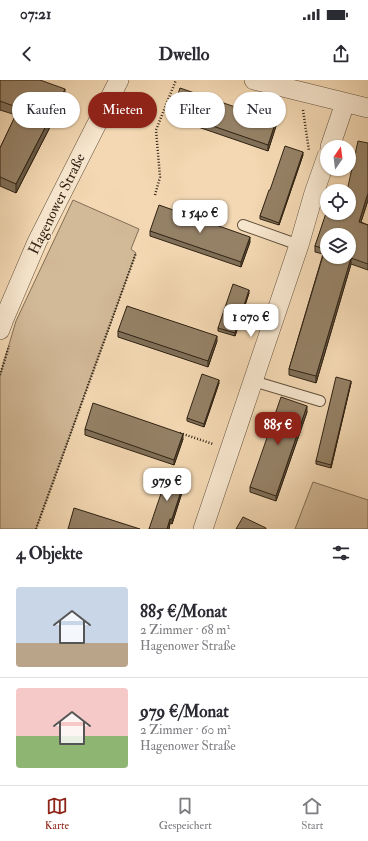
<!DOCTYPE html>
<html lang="de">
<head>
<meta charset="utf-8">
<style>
  :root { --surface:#fff; --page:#f7f7f7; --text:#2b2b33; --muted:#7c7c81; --line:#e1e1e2; --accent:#8f2418 }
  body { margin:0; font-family:"IM FELL Double Pica",serif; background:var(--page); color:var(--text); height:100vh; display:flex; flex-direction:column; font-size:15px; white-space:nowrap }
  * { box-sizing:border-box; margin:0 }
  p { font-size:13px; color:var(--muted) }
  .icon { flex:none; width:22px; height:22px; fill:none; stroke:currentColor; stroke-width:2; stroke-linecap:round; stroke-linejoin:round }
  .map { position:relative; height:449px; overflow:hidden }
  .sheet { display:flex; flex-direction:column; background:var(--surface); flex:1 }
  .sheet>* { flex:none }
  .top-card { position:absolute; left:12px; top:12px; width:344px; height:36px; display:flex; gap:8px }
  .needle { width:26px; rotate:14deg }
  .tools { position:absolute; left:320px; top:60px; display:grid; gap:8px }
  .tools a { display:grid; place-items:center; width:36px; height:36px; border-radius:50%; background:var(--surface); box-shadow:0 1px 3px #0004; font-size:20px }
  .price { position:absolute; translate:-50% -34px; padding:0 9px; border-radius:8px; background:#fff; color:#222; font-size:13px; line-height:26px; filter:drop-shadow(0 1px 2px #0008) }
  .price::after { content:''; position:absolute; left:50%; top:24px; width:12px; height:9px; margin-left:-6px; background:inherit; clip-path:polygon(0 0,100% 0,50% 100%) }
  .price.on { background:var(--accent); color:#fff }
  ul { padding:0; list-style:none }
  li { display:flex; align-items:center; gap:12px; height:100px; padding:0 16px }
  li+li { border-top:1px solid var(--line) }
  li span { display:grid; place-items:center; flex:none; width:112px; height:80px; border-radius:4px; color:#555 }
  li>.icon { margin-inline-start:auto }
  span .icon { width:48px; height:48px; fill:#fffc; stroke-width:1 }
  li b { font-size:17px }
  h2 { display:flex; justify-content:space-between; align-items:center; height:48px; padding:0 16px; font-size:17px }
  .pill { padding:0 14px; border-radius:18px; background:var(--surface); box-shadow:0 1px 3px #0004; font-size:14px; line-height:36px }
  .pill.on { background:var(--accent); color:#fff }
  .status { display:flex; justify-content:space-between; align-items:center; height:28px; padding:0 20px; background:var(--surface); direction:ltr }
  .status svg { height:11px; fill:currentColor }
  header { display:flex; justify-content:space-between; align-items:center; height:52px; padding:0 16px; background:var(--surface); font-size:18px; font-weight:700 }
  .menu { display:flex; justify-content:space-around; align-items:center; height:56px; border-top:1px solid var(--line); background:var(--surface); font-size:11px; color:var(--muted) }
  .menu a { display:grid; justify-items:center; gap:2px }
  .menu .on { color:var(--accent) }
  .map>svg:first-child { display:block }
  .green { fill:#d2b998; stroke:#816e56 }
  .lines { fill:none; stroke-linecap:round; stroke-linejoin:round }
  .lane-casing { stroke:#61503b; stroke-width:12 }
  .street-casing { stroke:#61503b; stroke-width:20 }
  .path { stroke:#302213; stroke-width:2.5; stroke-dasharray:1 2; stroke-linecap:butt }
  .lane { stroke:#f7e6ce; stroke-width:10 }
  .street { stroke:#f7e6ce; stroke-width:19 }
  .wall { fill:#806f58; stroke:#302213 }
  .shaded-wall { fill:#685a47; stroke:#302213 }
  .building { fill:#958166; stroke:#302213; fill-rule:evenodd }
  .labels { text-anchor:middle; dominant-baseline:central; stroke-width:3; stroke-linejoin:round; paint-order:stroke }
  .street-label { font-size:15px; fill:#302213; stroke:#f7e6ce }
</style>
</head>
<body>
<div class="status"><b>07:21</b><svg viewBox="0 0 49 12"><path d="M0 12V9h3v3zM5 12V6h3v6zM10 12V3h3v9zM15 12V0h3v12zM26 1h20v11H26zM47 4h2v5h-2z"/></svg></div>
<header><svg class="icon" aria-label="back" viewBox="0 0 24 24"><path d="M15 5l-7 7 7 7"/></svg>Dwello<svg class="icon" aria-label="share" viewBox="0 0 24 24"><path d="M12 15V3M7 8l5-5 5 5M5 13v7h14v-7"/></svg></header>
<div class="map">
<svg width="368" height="449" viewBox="0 0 368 449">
  <rect width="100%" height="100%" fill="#f3d8b3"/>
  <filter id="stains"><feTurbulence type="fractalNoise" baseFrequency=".005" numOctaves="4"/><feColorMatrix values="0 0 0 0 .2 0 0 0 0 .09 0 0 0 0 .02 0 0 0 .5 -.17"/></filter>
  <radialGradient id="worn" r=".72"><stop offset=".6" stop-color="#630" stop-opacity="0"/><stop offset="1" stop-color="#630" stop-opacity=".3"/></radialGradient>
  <!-- green -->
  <g class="green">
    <polygon points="73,120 139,149 131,169 136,173 36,449 0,449 0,295 16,241"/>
    <polygon points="313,402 368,420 368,449 295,449"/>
  </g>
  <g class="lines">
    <defs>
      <g id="lane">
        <polyline points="243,145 299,165"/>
        <polyline points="253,301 320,321"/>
      </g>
      <g id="street">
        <polyline points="254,0 368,28"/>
        <polyline points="330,67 345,23"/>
        <polyline points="0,250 4,239 37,162 119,0"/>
        <polyline points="203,449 299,165 314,113 327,76"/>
      </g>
    </defs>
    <!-- lane casing -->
    <use href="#lane" class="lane-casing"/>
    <!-- street casing -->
    <use href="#street" class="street-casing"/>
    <!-- path -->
    <g class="path">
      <polyline points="303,30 309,71"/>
      <polyline points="155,115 160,97 156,50 176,0"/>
      <polyline points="0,295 9,266"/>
      <polyline points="180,353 213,364"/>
      <polyline points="36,449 136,173"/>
    </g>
    <!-- lane -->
    <use href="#lane" class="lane"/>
    <!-- street -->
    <use href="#street" class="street"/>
  </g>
  <!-- wall -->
  <g class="wall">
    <polygon points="0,0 65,18 16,113 0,106 0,68 16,35 0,30"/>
    <polygon points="172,32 276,46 268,71 172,38"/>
    <polygon points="303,75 279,145 260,139 260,136 270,110"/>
    <polygon points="368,120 361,142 368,145 368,190 351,184 316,303 289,295 289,289 323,174 315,172 315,166 327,133"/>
    <polygon points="150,151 250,162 241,187 150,156"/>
    <polygon points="249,213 235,256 218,251 218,248"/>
    <polygon points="118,251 217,261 208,287 118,257"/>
    <polygon points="219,303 204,347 187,341 187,338"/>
    <polygon points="351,303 331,388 316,384 316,381"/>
    <polygon points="307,332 276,421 250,412 250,407"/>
    <polygon points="85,349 183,359 174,385 85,355"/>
    <polygon points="185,403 172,444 170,443 169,449 149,449"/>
  </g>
  <!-- shaded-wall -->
  <g class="shaded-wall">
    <polygon points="65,9 65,18 16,113 16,104"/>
    <polygon points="276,41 276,46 268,71 268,65"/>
    <polygon points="303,72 303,75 279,145 279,143"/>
    <polygon points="368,113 368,120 359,148 359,142"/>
    <polygon points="250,157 250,162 241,187 241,182"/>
    <polygon points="351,178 351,184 316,303 316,296"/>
    <polygon points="249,210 249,213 235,256 235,253"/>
    <polygon points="217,256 217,261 208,287 208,281"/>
    <polygon points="219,300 219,303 204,347 204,344"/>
    <polygon points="351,301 351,303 331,388 331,385"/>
    <polygon points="307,326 307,332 276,421 276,416"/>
    <polygon points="183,354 183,359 174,385 174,380"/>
    <polygon points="185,399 185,403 172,444 172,439"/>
    <polygon points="170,439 170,443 169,449 167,449"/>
  </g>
  <!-- building -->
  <g class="building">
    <polygon points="0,0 40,0 65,9 16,104 0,97 0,68 19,28 0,21"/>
    <polygon points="180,8 276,41 268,65 172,32"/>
    <path d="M358,61L368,63V113L359,142L368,145V184L351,178L316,296L289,289L325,169L315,166L327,130V133H349V111H347ZM327,155H349V177H327Z"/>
    <polygon points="285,66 303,72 279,143 260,136 269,110 270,110"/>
    <polygon points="159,125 250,157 241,182 150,151"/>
    <polygon points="233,204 249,210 235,253 218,248"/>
    <polygon points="127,226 217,256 208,281 118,251"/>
    <polygon points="202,294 219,300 204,344 187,338"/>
    <polygon points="336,297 351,301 331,385 316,381"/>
    <polygon points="281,317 307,326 276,416 250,407"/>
    <polygon points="93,323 183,354 174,380 85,349"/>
    <polygon points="168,393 185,399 172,439 170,439 167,449 149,449"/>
    <polygon points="74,428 140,449 68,449"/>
    <polygon points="243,437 266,448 266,449 236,449"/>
  </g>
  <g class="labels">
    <!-- street labels -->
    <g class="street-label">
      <text transform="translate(57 124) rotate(-64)">Hagenower Straße</text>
    </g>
  </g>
  <rect width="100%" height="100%" filter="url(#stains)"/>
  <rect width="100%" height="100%" fill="url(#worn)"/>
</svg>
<div class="tools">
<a><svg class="needle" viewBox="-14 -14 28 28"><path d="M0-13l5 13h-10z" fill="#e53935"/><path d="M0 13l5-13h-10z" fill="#7c7c81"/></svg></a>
<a><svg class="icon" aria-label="locate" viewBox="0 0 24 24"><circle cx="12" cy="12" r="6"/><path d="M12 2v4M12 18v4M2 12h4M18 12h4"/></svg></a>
<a><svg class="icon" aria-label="layers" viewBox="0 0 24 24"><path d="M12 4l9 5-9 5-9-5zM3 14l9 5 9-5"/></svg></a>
</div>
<b class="price" style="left:200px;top:154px">1 540 €</b>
<b class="price" style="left:251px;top:258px">1 070 €</b>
<b class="price on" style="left:278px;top:366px">885 €</b>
<b class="price" style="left:167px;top:422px">979 €</b>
<div class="top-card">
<a class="pill">Kaufen</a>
<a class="pill on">Mieten</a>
<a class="pill">Filter</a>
<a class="pill">Neu</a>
</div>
</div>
<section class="sheet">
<h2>4 Objekte<svg class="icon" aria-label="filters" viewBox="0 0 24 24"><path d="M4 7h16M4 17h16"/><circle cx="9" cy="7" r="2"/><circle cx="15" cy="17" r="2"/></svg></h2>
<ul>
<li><span style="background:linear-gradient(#c9d6e8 70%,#b9a48a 0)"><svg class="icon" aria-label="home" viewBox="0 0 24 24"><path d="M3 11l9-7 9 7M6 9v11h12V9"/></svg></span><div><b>885 €/Monat</b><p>2 Zimmer · 68 m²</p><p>Hagenower Straße</p></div></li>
<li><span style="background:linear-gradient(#f6c9c9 60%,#8fb573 0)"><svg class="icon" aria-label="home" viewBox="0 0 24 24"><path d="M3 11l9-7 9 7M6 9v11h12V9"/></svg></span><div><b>979 €/Monat</b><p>2 Zimmer · 60 m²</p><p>Hagenower Straße</p></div></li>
</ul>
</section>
<nav class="menu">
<a class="on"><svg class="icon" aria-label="map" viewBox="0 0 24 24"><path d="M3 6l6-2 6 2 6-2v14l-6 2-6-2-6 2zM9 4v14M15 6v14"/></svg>Karte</a>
<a><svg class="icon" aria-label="saved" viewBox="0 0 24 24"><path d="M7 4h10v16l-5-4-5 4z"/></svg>Gespeichert</a>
<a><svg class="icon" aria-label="home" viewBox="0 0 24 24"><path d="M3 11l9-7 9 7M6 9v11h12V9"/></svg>Start</a>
</nav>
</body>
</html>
